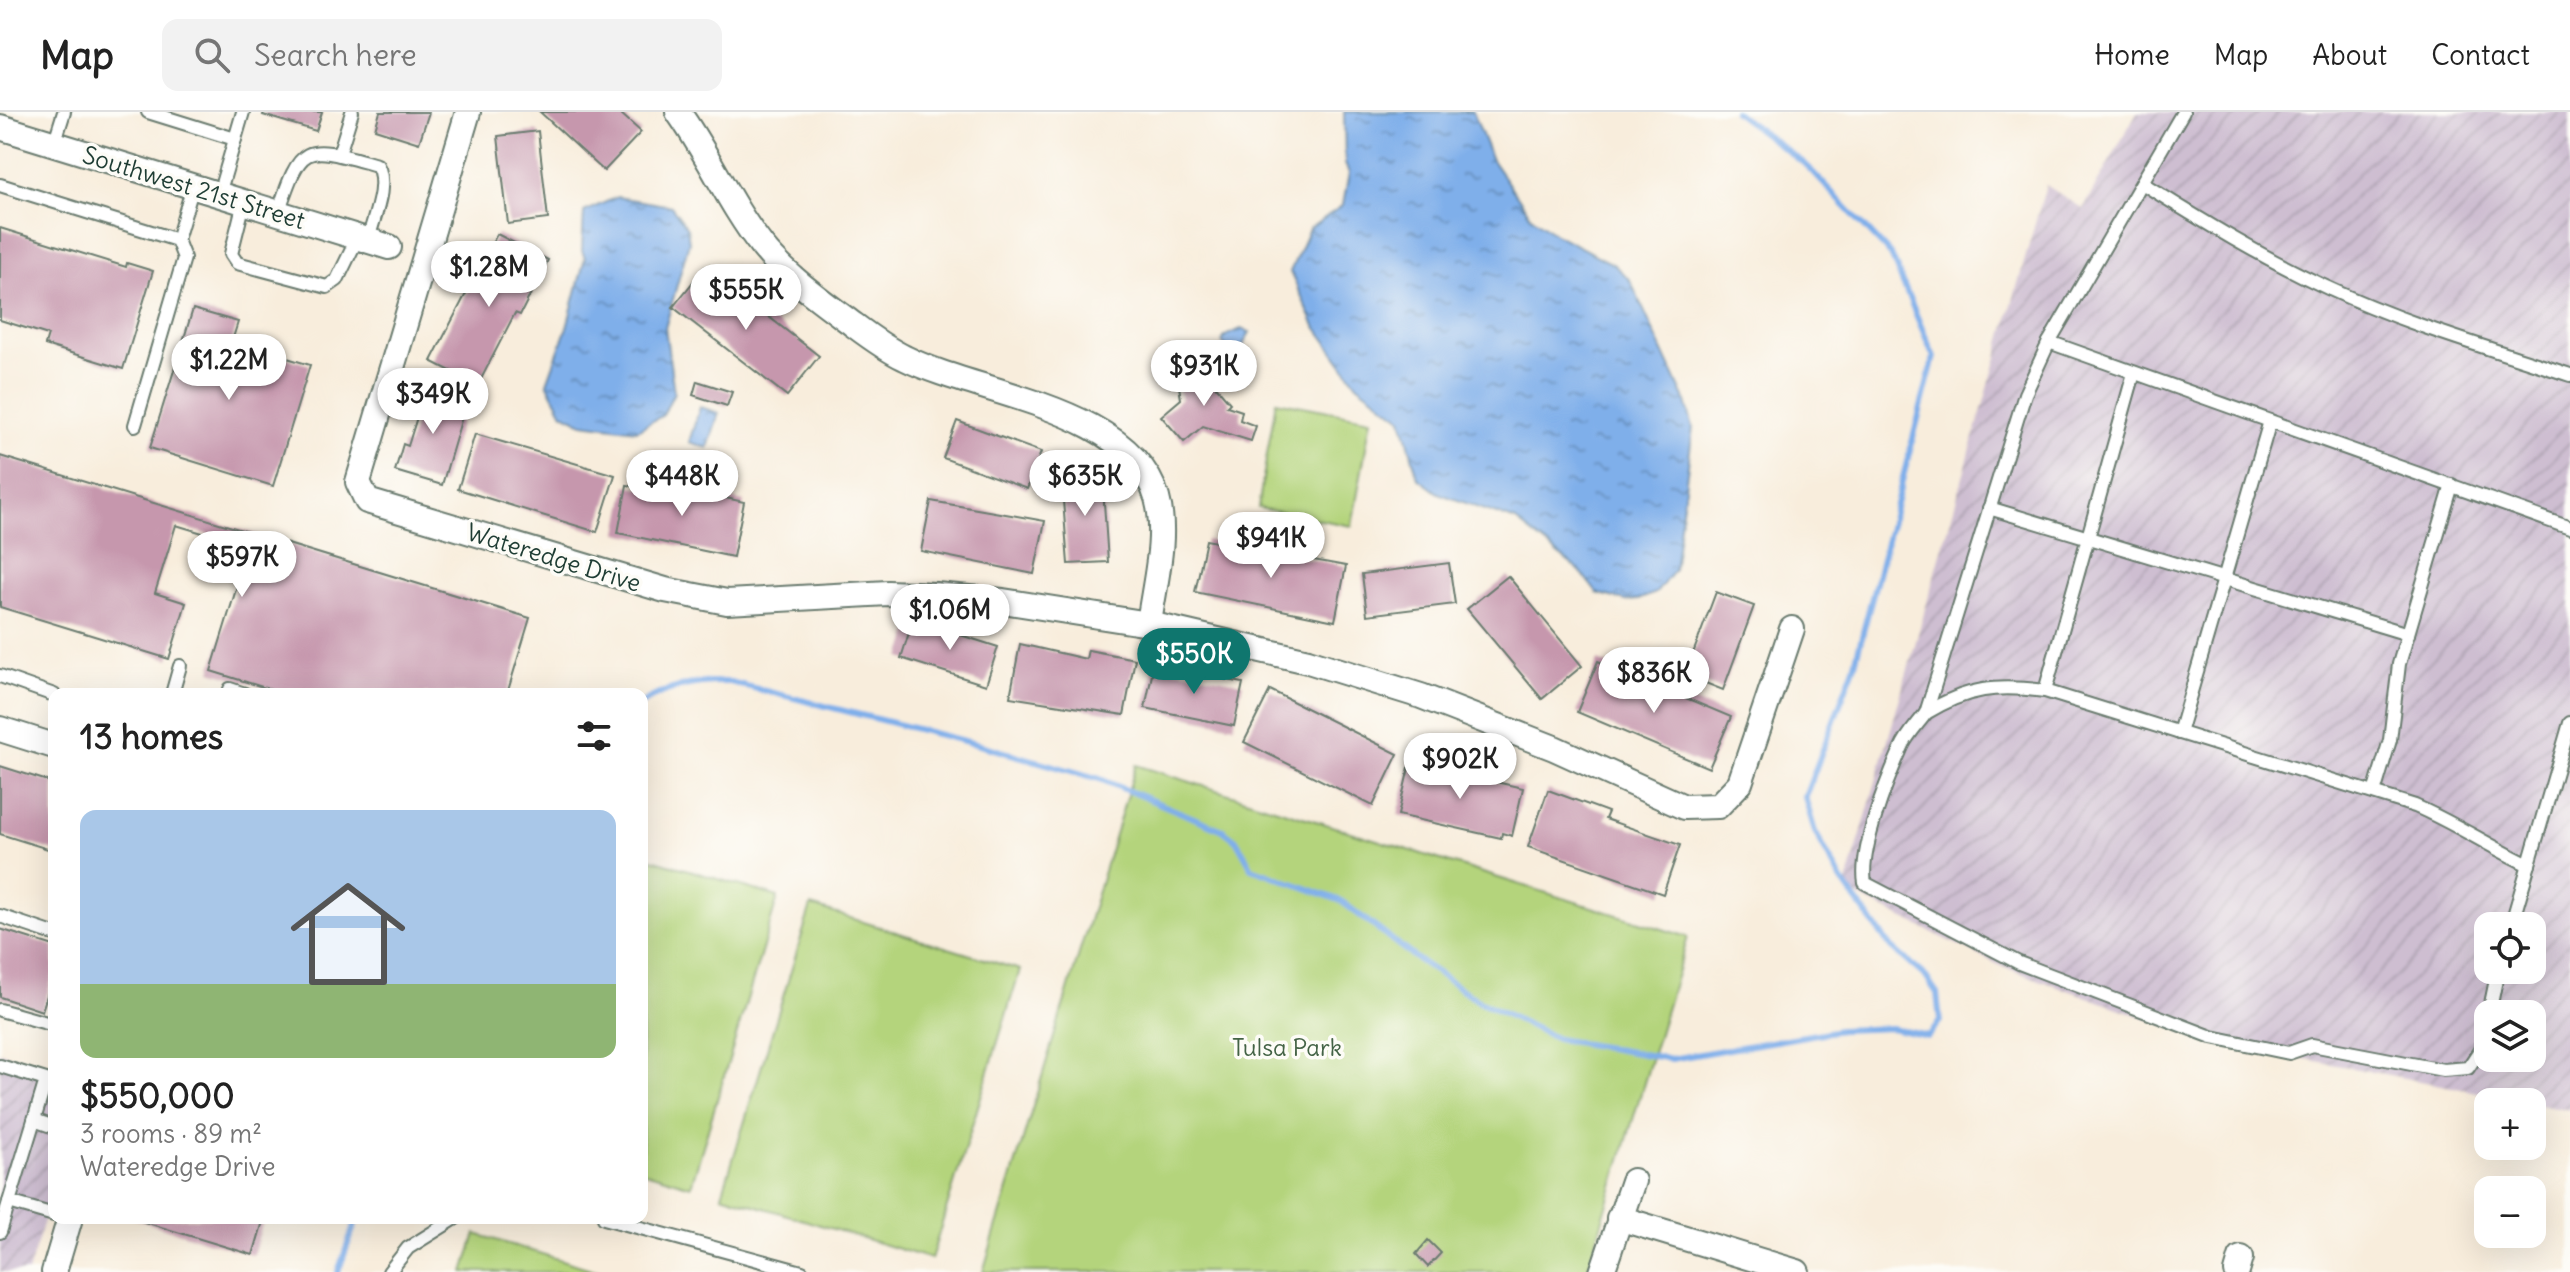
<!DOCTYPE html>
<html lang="en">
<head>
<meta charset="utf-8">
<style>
  :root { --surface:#fff; --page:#f2f2f2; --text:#222; --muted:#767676; --line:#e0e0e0; --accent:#0f766e }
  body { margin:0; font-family:Delius,sans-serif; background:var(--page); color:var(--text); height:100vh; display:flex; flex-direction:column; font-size:30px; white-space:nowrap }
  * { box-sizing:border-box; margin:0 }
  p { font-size:26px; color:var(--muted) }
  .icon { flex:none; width:44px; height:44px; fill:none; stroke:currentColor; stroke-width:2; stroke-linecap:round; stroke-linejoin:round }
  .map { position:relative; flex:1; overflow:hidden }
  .drawer { position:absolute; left:48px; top:576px; width:600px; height:536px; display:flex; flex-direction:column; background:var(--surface); border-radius:16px; box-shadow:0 8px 32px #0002 }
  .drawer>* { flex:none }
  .fabs { position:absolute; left:2474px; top:800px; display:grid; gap:16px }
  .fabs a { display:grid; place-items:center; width:72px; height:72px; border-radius:16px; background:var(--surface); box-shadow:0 8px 32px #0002; font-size:40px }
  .price { position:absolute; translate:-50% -68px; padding:0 18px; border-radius:28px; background:#fff; color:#222; font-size:26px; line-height:52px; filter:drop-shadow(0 2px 4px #0008) }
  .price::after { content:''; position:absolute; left:50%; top:48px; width:24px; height:18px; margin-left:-12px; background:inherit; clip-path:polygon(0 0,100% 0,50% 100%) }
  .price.selected { background:var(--accent); color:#fff }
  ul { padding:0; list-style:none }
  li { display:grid; align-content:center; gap:16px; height:424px; padding:0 32px }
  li+li { border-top:2px solid var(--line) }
  li span { display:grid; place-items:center; height:248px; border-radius:16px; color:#555 }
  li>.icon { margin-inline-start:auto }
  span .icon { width:144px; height:144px; fill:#fffc; stroke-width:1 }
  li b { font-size:34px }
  h2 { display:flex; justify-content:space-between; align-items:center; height:96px; padding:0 32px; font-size:34px }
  header { display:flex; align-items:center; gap:48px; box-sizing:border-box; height:112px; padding:0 40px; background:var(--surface); border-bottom:2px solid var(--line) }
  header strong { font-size:38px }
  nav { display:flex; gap:44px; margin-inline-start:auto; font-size:28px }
  .search { width:560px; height:72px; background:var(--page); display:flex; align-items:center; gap:20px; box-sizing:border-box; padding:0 28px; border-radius:16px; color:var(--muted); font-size:30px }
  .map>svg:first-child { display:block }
  .industrial { fill:url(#industrial-furrows); fill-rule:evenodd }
  .green { fill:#b4d47c; stroke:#6a8858; stroke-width:2 }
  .water { fill:url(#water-ripples); stroke:#4f768f; stroke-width:2 }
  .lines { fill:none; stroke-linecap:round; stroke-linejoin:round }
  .stream { stroke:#7fafea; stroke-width:6 }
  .building { fill:#c697ad }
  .service-casing { stroke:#6b7b6f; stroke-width:16 }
  .minor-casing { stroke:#6b7b6f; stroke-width:28 }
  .service { stroke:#fff; stroke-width:12 }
  .minor { stroke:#fff; stroke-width:24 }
  .labels { text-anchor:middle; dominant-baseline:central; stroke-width:7; stroke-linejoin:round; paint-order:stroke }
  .street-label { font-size:24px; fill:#1f3d34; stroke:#fdfcf7 }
  .park-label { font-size:24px; fill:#446346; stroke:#fdfcf7 }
</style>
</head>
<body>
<header>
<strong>Map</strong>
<div class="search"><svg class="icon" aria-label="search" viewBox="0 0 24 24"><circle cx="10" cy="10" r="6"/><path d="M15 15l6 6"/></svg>Search here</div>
<nav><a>Home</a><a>Map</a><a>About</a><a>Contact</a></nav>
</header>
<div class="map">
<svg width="2570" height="1160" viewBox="0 0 2570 1160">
  <defs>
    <pattern id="industrial-furrows" width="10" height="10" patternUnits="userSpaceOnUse" patternTransform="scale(2)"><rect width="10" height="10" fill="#cebed1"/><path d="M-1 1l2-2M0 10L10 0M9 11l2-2" fill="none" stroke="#b0a4b4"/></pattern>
    <pattern id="water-ripples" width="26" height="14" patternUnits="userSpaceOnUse" patternTransform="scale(2)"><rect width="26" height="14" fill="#7fafea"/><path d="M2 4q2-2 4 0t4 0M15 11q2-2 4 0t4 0" fill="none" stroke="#6790be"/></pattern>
  </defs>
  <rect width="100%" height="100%" fill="#fdfcf7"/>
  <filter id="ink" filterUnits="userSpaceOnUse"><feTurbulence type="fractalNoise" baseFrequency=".0125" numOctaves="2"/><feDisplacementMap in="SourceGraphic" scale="16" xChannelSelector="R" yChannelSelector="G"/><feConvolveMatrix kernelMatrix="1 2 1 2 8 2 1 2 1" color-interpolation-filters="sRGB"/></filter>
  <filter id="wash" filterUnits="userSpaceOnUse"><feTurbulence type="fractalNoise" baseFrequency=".006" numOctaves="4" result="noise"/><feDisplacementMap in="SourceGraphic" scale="32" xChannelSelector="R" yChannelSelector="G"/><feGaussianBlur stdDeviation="1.8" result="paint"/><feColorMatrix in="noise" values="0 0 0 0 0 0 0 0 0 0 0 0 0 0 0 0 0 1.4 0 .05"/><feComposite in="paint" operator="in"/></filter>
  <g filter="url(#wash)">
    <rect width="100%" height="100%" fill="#f8eddc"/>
    <!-- industrial -->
    <g class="industrial">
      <path d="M2137,0H2570V998L2207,928L2001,854L1845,778L2046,73L2083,97ZM2488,814H2532V858H2488ZM2488,902H2532V946H2488Z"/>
      <polygon points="0,940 54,956 54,1077 28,1160 0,1160"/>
    </g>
    <!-- green -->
    <g class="green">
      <polygon points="1276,289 1371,307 1352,414 1258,396"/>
      <polygon points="1136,653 1688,825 1587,1160 983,1160"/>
      <polygon points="642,744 778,785 691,1074 642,1059"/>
      <polygon points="811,794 1020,858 931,1147 722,1083"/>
      <polygon points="476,1122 601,1160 464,1160"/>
    </g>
    <!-- water -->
    <g class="water">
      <polygon points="1344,0 1473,0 1492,48 1531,104 1555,122 1613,152 1630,168 1686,290 1693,316 1674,458 1656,481 1638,488 1626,489 1597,481 1580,459 1516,409 1438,381 1418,366 1402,306 1357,272 1314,212 1290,160 1309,117 1343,93 1349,61 1345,52"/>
      <polygon points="617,85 671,94 687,116 689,130 665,216 674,280 663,303 637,318 583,311 563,301 547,271 567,215 585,146 582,139 584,100"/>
      <polygon points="1241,217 1250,220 1243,233 1251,248 1243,257 1234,251 1233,241 1222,230 1225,224"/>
      <polygon points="700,295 719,301 708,336 689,330"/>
    </g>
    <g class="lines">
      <!-- stream -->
      <g class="stream">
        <path d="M642,591C668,574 699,569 730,570L976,632L1100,667L1223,718L1236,728L1252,756L1341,789L1418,848L1479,889L1557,927L1671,947L1840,918L1891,916L1928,924L1940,909L1937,881L1926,865L1890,834L1842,769L1815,720L1805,685L1854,555L1934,245L1891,143L1805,52L1735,0"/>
        <polyline points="338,1160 357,1106"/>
      </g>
    </g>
    <g id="blocks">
      <!-- building -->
      <g class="building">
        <polygon points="264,0 322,0 316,19 263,3"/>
        <polygon points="380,0 429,0 419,31 375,17"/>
        <polygon points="540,0 619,0 641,20 604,59"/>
        <polygon points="538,19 548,107 508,112 498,24"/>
        <polygon points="0,116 126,155 127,151 153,159 123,257 45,233 48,223 0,208"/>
        <polygon points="497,122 548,148 520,203 515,201 478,273 431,249"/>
        <polygon points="705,155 819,244 787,284 673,195"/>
        <polygon points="193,197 238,210 232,229 310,253 273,374 150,336"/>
        <polygon points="1200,250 1203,267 1207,264 1230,291 1227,294 1242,299 1240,308 1256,314 1251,329 1203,314 1184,330 1161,304 1181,287 1176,255"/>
        <polygon points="697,269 732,280 727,294 693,283"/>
        <polygon points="427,273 468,285 442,373 395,359 403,332 408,334"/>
        <polygon points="957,309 1041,340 1027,377 943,346"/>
        <polygon points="475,322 615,363 597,420 458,377"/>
        <polygon points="0,344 530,506 507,582 285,582 211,559 249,435 176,413 155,481 186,491 169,547 0,495"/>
        <polygon points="1102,361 1108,450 1068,452 1061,363"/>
        <polygon points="642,369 677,376 676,381 697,385 698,380 744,390 733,445 618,421 627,373 641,376"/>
        <polygon points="931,389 1045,409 1034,462 921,439"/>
        <polygon points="1206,428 1346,454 1335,509 1195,480"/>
        <polygon points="1449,451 1455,492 1367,503 1362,462"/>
        <polygon points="1508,464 1582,554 1542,587 1467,497"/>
        <polygon points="1716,480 1754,494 1723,578 1685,563"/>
        <polygon points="913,508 998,535 986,573 901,546"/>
        <polygon points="1020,532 1086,547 1088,538 1135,547 1124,603 1010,585"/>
        <polygon points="1598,549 1731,605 1709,656 1577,600"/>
        <polygon points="1154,553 1243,571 1234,614 1145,596"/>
        <polygon points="1270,578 1398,642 1373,694 1244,630"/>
        <polygon points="1410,651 1523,676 1512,724 1502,721 1501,726 1398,703"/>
        <polygon points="0,654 54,671 54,739 0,722"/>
        <polygon points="1548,678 1608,700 1605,707 1680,733 1663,782 1528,735"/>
        <polygon points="0,817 54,834 54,861 42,899 0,885"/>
        <polygon points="131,1106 264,1106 253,1143"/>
        <polygon points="1428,1128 1441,1141 1428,1155 1416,1142"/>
      </g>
    </g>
  </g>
  <g filter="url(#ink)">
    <use href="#blocks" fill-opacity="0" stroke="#6b7b6f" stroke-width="2"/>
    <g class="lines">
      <defs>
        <g id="service">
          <polyline points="148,0 235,27"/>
          <path d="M2183,0L2049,230L2025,282L1926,601C1918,612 1906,624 1901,637C1887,668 1859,739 1865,771L2019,851L2212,925L2289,941L2312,933L2443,958L2468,956L2482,935L2498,858"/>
          <polyline points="54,32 64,0"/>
          <polyline points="339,42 352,0"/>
          <path d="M2142,71C2202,109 2263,146 2328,176C2405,212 2489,236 2570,263"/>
          <polyline points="0,73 177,128 184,146 135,313"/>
          <polyline points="219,82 243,0"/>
          <polyline points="244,90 231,142 237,151 327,175 337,168 358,125"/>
          <path d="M278,101C302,28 305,33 377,53C389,72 373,107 368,128"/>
          <polyline points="177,128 193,74"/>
          <polyline points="2049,230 2570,416"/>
          <polyline points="1989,396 2408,522"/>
          <polyline points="0,564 54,583"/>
          <polyline points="2045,579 2134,261"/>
          <polyline points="172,582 180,554"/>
          <polyline points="229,582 230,577 245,582"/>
          <path d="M1926,601C1968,575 1997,573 2045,579L2415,694C2455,711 2490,735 2529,753"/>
          <polyline points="2179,621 2270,309"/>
          <polyline points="2374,681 2390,628 2399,552 2452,373"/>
          <polyline points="0,804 54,822"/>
          <polyline points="2511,814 2570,611"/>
          <polyline points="0,898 54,913"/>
          <polyline points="0,954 46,968 34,1008"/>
          <polyline points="54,1015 34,1008 9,1090 54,1103"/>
          <polyline points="604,1106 802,1160"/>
          <polyline points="0,1120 9,1090"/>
          <polyline points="389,1160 408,1136 456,1106"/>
        </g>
        <g id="minor">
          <polyline points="468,0 358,370 367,389 665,478 727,490 888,481 936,483 1003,489 1149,512 1308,549 1421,584 1554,636 1684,695 1718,694 1740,671 1792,517"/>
          <path d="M678,0C709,43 729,92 762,134C786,164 823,190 854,213C870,225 888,238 905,246C979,283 1130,295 1157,386C1168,424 1154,473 1149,512"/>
          <polyline points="0,15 389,135"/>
          <polyline points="0,617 54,634"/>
          <polyline points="1619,1106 1797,1160"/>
          <polyline points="54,1160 70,1106"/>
          <polyline points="1602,1160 1633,1069"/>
          <polyline points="2237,1160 2241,1146"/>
        </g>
      </defs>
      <!-- service casing -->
      <use href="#service" class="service-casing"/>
      <!-- minor casing -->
      <use href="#minor" class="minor-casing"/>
      <!-- service -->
      <use href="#service" class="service"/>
      <!-- minor -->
      <use href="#minor" class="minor"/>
    </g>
  </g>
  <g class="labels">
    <!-- street labels -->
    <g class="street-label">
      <text transform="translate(194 75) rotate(17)">Southwest 21st Street</text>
      <text transform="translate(554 445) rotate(17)">Wateredge Drive</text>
    </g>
    <!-- park labels -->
    <g class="park-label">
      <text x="1287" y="935">Tulsa Park</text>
    </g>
  </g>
</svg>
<div class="fabs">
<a><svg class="icon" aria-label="locate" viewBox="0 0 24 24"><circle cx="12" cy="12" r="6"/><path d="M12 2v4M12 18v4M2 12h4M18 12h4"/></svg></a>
<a><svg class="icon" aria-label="layers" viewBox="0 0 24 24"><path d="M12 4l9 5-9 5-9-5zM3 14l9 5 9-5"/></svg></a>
<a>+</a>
<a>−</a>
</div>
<b class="price" style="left:489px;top:197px">$1.28M</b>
<b class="price" style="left:746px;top:220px">$555K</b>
<b class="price" style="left:229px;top:290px">$1.22M</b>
<b class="price" style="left:1204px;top:296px">$931K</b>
<b class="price" style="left:433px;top:324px">$349K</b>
<b class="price" style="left:682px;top:406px">$448K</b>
<b class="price" style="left:1085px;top:406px">$635K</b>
<b class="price" style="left:1271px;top:468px">$941K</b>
<b class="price" style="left:242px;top:487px">$597K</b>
<b class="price" style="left:950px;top:540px">$1.06M</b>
<b class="price selected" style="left:1194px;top:584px">$550K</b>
<b class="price" style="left:1654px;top:603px">$836K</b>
<b class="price" style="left:1460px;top:689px">$902K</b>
<section class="drawer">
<h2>13 homes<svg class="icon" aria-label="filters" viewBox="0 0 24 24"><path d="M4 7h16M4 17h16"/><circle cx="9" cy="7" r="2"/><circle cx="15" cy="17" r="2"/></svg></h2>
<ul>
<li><span style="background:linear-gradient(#a9c7e8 70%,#8fb573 0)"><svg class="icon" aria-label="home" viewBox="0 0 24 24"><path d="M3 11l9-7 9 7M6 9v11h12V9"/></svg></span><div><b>$550,000</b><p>3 rooms · 89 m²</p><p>Wateredge Drive</p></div></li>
</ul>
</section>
</div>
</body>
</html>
